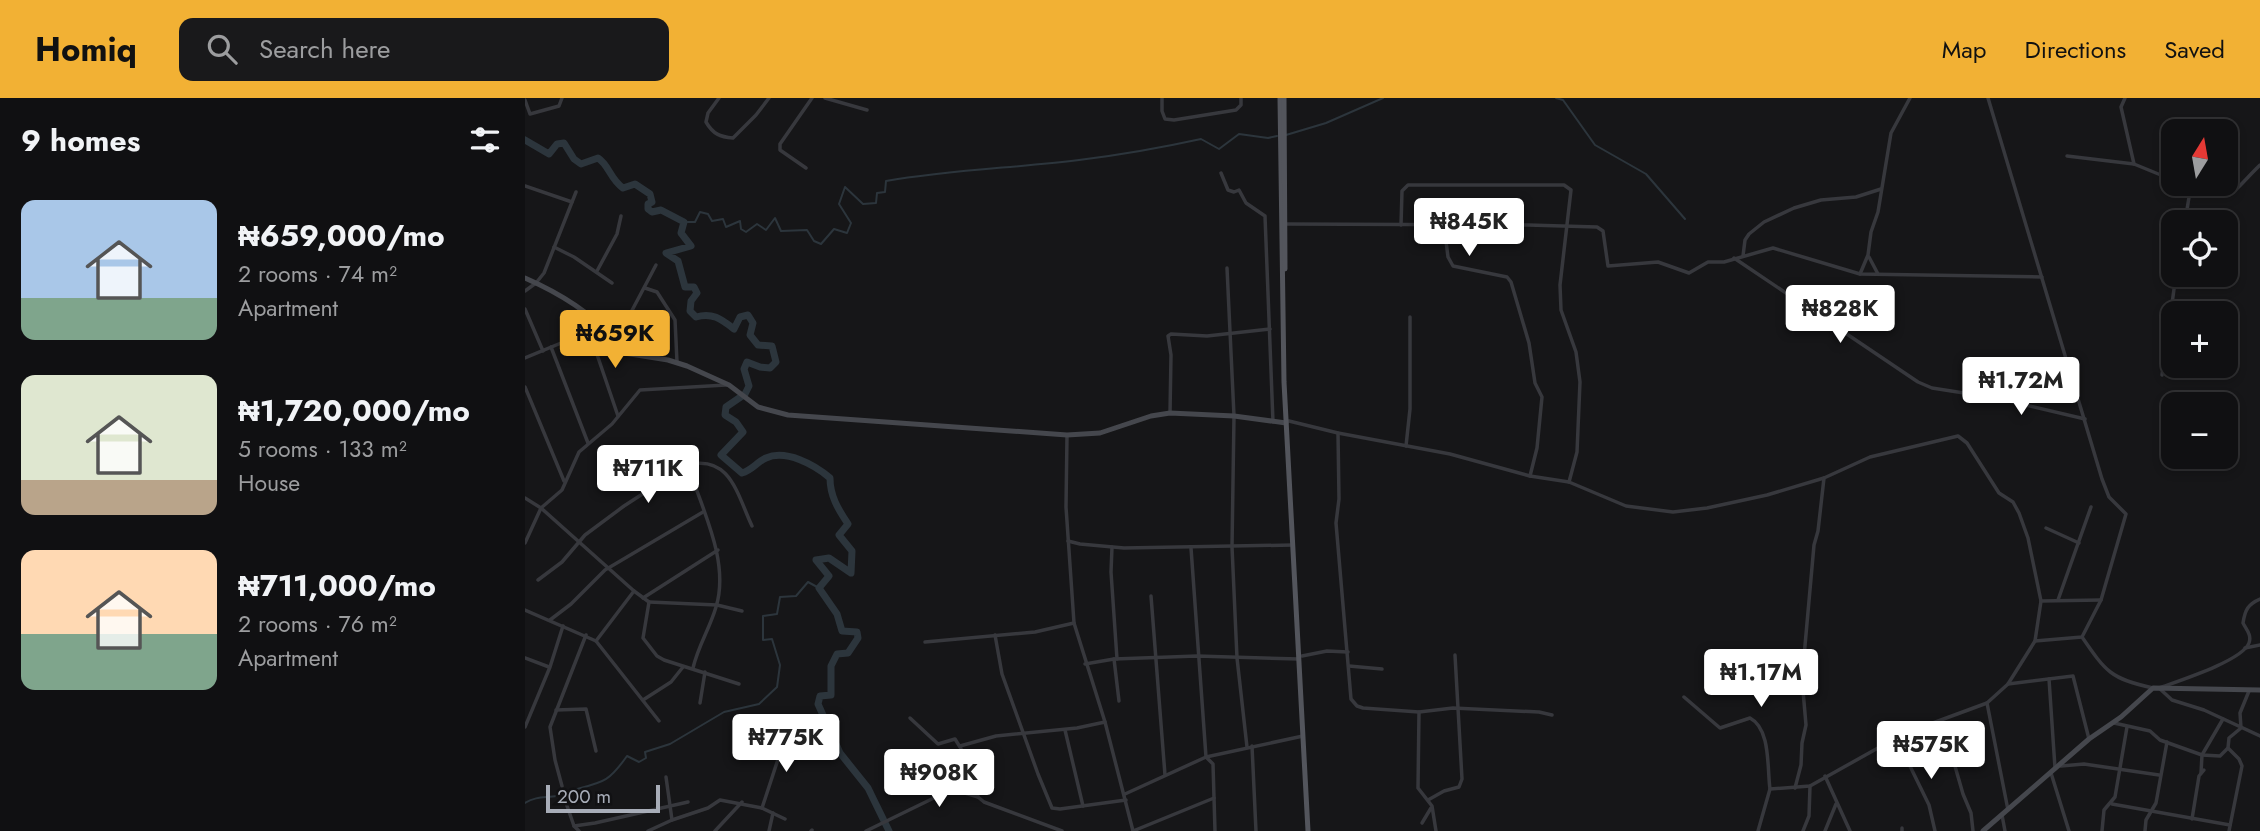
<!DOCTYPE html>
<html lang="en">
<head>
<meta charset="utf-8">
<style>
  :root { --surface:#101012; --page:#19191b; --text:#f1f3f6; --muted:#9c9d9f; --line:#303032; --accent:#f2b134 }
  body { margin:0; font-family:Jost,sans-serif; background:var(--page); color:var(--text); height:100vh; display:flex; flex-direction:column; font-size:26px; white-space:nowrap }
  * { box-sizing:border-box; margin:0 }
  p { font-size:23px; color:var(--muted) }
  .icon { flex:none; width:38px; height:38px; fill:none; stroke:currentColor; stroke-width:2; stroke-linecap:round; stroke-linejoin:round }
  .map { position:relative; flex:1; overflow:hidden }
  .panel { display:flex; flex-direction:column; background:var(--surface); width:525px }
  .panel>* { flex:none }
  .needle { width:46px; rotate:11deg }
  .tools { position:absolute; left:1636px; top:21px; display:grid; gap:14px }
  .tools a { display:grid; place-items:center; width:77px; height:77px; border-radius:14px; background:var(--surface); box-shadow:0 4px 10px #0003,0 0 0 2px var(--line); font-size:35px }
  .scale { position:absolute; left:21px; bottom:18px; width:114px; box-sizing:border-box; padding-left:7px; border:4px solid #a8adb8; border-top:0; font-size:19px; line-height:24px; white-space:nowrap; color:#a8adb8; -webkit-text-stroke:5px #111113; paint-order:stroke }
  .price { position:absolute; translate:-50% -60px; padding:0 16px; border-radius:7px; background:#fff; color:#222; font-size:23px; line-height:46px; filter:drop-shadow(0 2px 4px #0008) }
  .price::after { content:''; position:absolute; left:50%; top:42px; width:21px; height:16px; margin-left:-10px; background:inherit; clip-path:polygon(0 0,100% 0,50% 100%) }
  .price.active { background:var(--accent); color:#111 }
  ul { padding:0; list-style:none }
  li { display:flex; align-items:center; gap:21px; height:175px; padding:0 21px }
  li span { display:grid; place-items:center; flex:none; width:196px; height:140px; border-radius:14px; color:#555 }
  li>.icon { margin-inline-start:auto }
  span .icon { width:84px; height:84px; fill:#fffc; stroke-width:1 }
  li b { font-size:30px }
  h2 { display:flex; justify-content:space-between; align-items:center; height:84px; padding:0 21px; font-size:30px }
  header { display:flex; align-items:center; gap:42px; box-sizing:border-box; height:98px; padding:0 35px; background:var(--accent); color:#111 }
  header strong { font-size:33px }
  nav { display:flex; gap:38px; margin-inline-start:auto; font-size:24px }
  .search { width:490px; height:63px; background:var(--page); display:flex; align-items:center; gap:18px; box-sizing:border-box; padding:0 24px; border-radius:14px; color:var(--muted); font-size:26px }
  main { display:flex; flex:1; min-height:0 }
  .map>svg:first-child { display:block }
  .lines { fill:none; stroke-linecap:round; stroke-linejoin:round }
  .stream { stroke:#2c353c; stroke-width:2 }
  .river { stroke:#2c353c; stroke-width:7 }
  .street { stroke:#37383d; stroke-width:3.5 }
  .secondary { stroke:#45474d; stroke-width:5 }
  .primary { stroke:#53555c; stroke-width:5 }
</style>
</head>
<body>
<header>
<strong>Homiq</strong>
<div class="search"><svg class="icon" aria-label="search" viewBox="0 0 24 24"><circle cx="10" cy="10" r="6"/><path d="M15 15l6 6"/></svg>Search here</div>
<nav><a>Map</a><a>Directions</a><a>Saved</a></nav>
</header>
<main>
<section class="panel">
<h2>9 homes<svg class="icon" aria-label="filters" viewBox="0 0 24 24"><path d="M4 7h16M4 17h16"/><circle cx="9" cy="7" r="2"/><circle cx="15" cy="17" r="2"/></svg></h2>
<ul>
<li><span style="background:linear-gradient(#a9c7e8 70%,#7fa58c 0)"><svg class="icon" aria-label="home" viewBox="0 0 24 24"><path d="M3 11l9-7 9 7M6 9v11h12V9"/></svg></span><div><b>₦659,000/mo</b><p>2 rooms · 74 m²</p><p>Apartment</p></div></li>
<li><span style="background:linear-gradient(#dfe7d0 75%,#b9a48a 0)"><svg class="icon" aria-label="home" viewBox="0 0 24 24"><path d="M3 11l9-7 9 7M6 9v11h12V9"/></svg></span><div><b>₦1,720,000/mo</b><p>5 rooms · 133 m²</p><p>House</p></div></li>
<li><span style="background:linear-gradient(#ffd9b3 60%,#7fa58c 0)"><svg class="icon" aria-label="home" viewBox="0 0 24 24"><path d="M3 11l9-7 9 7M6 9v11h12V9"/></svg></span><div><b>₦711,000/mo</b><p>2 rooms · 76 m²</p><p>Apartment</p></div></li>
</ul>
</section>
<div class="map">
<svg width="1735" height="733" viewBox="0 0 1735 733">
  <rect width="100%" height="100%" fill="#161618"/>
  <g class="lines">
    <!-- stream -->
    <g class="stream">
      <polyline points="1031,0 1038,2 1070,47 1121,76 1160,121"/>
      <polyline points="761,37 801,25 858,0"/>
      <path d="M159,124H170L175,114L183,116L187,123L198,121L201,129L215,123L216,131L221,134L232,126L241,132L250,120L256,133L282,132L289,143L296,146L309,131L322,135L326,125L314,106L320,89L338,106L351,105L352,95L360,94L361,83C425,72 489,70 554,62C595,57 635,50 676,41L694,51L714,36L743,40L752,38"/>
      <path d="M0,705C11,698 20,700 32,698C38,697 42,694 48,692C78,684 83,685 102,658L114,664L121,660L120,654L145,646L199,614L234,606L252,589L255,567L247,541L238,542V518L252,516L255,499L271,498L283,484L294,490"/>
    </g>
    <!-- river -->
    <path class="river" d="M0,42L24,56L32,46L39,45L49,61L56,66L73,60C84,67 85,81 98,90L110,86L125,96L127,104L123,106V111L127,114L136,112L159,124L156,135L166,148L141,155L153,163L160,189H169L172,195L166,203L165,213L171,219C187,214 196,221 209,231L215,219L223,217L228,225L225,237L233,247L247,248L251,264L245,270L235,269L222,264L219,271L224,288L220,296L201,309L200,317L211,324L218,334L196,357L217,375C227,372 232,364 241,360C261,351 290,367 305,380C305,398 313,411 323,426L314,437L327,453L326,475L304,460L291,462L304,478L294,490L312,516L317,533L332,534L333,540L323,555L312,556L306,568V597L295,598L293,606L315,655L343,690L364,733"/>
    <!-- street -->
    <g class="street">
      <path d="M194,0L183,15L181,24C188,36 195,39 208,40L231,17L244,0"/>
      <polyline points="300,0 342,12"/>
      <polyline points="637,0 637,13 640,21 649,22 711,12 716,7 716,0"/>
      <polyline points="1600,0 1596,9 1609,66"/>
      <polyline points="0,2 5,16 34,8 37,0"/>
      <polyline points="1542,58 1609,66 1648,82"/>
      <polyline points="281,70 255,52 255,46 287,0"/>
      <polyline points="696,75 703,92 709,94 714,92 721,105 740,118 748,324"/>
      <path d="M1660,86L1665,93C1713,101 1702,99 1735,67"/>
      <polyline points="0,88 47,104"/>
      <polyline points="1660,124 1665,93"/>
      <polyline points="760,126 1003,127 1072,129 1078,133 1083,168 1133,164 1164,175 1183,164 1199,164 1248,150 1335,176 1517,179"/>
      <polyline points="876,127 877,93 883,87 1039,87 1046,92 1035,187 1036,212 1051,254 1055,284 1052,354 1044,384"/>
      <polyline points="919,127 923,159 928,168 982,179 986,184 1004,245 1010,285 1017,299 1012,350 1005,378"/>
      <polyline points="29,149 49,159 87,185"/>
      <polyline points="1218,158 1220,142 1224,136 1239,124 1269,110 1296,102 1331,99 1356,91"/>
      <polyline points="1344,159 1353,176"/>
      <polyline points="1209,160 1393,284 1407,290 1471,300 1560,321"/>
      <polyline points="702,170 709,318 707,449 712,560 722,649"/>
      <polyline points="72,173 92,136 96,118"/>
      <polyline points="1335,176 1343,157 1346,134 1353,114 1366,35 1385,0"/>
      <polyline points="120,190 132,194 150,222 152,264"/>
      <polyline points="0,193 11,185 19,175 51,94"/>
      <polyline points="0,211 18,253"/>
      <polyline points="64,233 93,318"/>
      <polyline points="88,240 103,220 131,167"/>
      <polyline points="26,249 63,345"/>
      <polyline points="0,260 75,229"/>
      <polyline points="1637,277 1651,177"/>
      <polyline points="0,289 39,383"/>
      <polyline points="645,315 646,257 643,238 646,236 682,238 745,231"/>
      <polyline points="764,323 813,335 925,356 1005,378 1044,384 1101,408 1148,414 1182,410 1242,397 1299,380 1345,359 1433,338 1442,345 1474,395 1488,404 1494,415 1503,440 1516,503 1510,543"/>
      <polyline points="813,335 814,401 811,425 826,601 832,608 838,610 894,614 928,610 1014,614 1027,617"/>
      <polyline points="542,338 541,409 549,525 580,624 608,733"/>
      <polyline points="881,348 885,311 885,219"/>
      <path d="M163,368C177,411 205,464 191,509C185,530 173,548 168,570"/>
      <polyline points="0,400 16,410 109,493 71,543"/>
      <polyline points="1521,430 1554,445"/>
      <polyline points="543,443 555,446 599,450 768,447"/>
      <polyline points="0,445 16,410 37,392 54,354 87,326 115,292 201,287"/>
      <polyline points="587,449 586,474 592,561"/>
      <polyline points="666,450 681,659 688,666 690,733"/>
      <path d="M13,482L37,464L60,437L99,408L162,367C205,356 212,396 227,428"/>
      <polyline points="109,493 124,504 118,540 132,558 139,562 214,586"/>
      <polyline points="626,498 640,677"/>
      <polyline points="118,500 193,452"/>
      <path d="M1735,501C1723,506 1720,512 1718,525C1721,531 1727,537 1724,545C1717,563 1653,583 1634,590L1647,602L1679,612L1735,638"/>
      <polyline points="1533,502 1566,409"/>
      <polyline points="1516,503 1576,502"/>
      <polyline points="124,504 192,507 217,513"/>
      <polyline points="0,512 71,543 134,623"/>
      <polyline points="25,522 46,506 80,472 178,414"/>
      <polyline points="470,537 477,576 513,676 527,710 535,711 601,702"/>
      <path d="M1557,539C1581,574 1586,581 1628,590"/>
      <polyline points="400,544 510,534 549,525"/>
      <polyline points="1720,550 1735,547"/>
      <polyline points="777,558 802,553 823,554"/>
      <polyline points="0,560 24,569"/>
      <polyline points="589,561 594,603"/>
      <polyline points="560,566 589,561 672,558 774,561"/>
      <polyline points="824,568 857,571"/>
      <polyline points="1524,581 1530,670"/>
      <polyline points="1483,586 1548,578 1564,641"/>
      <path d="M1159,599L1195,630L1225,620C1246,631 1242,670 1245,691"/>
      <polyline points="118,602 146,584 158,569"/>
      <polyline points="175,605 180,574"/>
      <polyline points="1462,605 1483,712"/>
      <polyline points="31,612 61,611 71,653"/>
      <polyline points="894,614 893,690 907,708 911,733"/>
      <polyline points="385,620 413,646 430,641 435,649"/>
      <polyline points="1417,623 1438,696 1446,715 1448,733"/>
      <polyline points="1589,625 1625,633 1635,642 1677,657 1695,658 1703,650 1704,640 1716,630 1715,615 1724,593"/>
      <polyline points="0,629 25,569 38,528"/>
      <polyline points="540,632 558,708"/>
      <polyline points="1378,636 1383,664 1404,707 1410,733"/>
      <polyline points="727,648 731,733"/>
      <polyline points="1703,650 1714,661 1717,668 1704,733"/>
      <polyline points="1536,668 1559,666 1634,677"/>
      <polyline points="1526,675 1544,733"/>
      <polyline points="1676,675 1677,657 1698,621"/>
      <polyline points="1300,678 1325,733"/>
      <polyline points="141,679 147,722"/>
      <polyline points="37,688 30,662 25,629 61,537"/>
      <polyline points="1270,690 1276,667 1277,645 1281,627 1277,581 1289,447 1293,433 1299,380"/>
      <polyline points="600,696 681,659 778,638"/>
      <polyline points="40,702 49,728 54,733"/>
      <polyline points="903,702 919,693 934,689 937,681 930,557"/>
      <polyline points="1587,706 1705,727"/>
      <polyline points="237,710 262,634"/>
      <polyline points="1477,717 1480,733"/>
      <polyline points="1667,721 1674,678 1679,672"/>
      <polyline points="897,725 906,710"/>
      <polyline points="49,728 70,725 163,704"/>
      <polyline points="1377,730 1377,733"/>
      <polyline points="123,733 147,722 183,710 195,702 237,710 260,721"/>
      <polyline points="190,733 217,704"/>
      <polyline points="244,733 248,715"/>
      <polyline points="286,733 287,732"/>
      <polyline points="341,733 417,696 430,692 453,699"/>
      <polyline points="537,733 459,704 453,699 435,648 471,638 552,630 580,624"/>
      <polyline points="608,733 689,700"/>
      <polyline points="1233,733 1245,691 1285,688 1378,636 1462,605 1483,586 1510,543 1557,539 1576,502 1601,416 1584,399 1577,381 1463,0"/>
      <polyline points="1278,733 1284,718 1285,688"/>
      <polyline points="1300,733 1311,706"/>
      <polyline points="1577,733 1579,712 1590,699 1602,629"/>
      <polyline points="1620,733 1621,722 1631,705 1642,644"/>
    </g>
    <!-- secondary -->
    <g class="secondary">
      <path d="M0,180C32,194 62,211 86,238C91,243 93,250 99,255L143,262L162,268L204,287L233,309L263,317L542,337L575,335L626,318L645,315L709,318L761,325"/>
      <polyline points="1458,733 1564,641 1596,619 1628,590 1735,592"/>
    </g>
    <!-- primary -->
    <g class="primary">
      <polyline points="755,0 759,284 783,733"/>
      <polyline points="759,0 760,171"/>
    </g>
  </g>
</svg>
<div class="tools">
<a><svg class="needle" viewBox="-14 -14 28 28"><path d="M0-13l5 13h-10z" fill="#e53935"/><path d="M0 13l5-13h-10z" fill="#9c9d9f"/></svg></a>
<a><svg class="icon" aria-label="locate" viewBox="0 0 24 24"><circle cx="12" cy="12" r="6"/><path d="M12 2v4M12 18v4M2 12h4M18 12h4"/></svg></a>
<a>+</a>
<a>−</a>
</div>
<div class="scale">200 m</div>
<b class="price" style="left:944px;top:160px">₦845K</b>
<b class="price" style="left:1315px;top:247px">₦828K</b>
<b class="price active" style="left:90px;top:272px">₦659K</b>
<b class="price" style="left:1496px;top:319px">₦1.72M</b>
<b class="price" style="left:123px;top:407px">₦711K</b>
<b class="price" style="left:1236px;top:611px">₦1.17M</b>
<b class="price" style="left:261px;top:676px">₦775K</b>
<b class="price" style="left:1406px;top:683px">₦575K</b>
<b class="price" style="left:414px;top:711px">₦908K</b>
</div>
</main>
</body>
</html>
